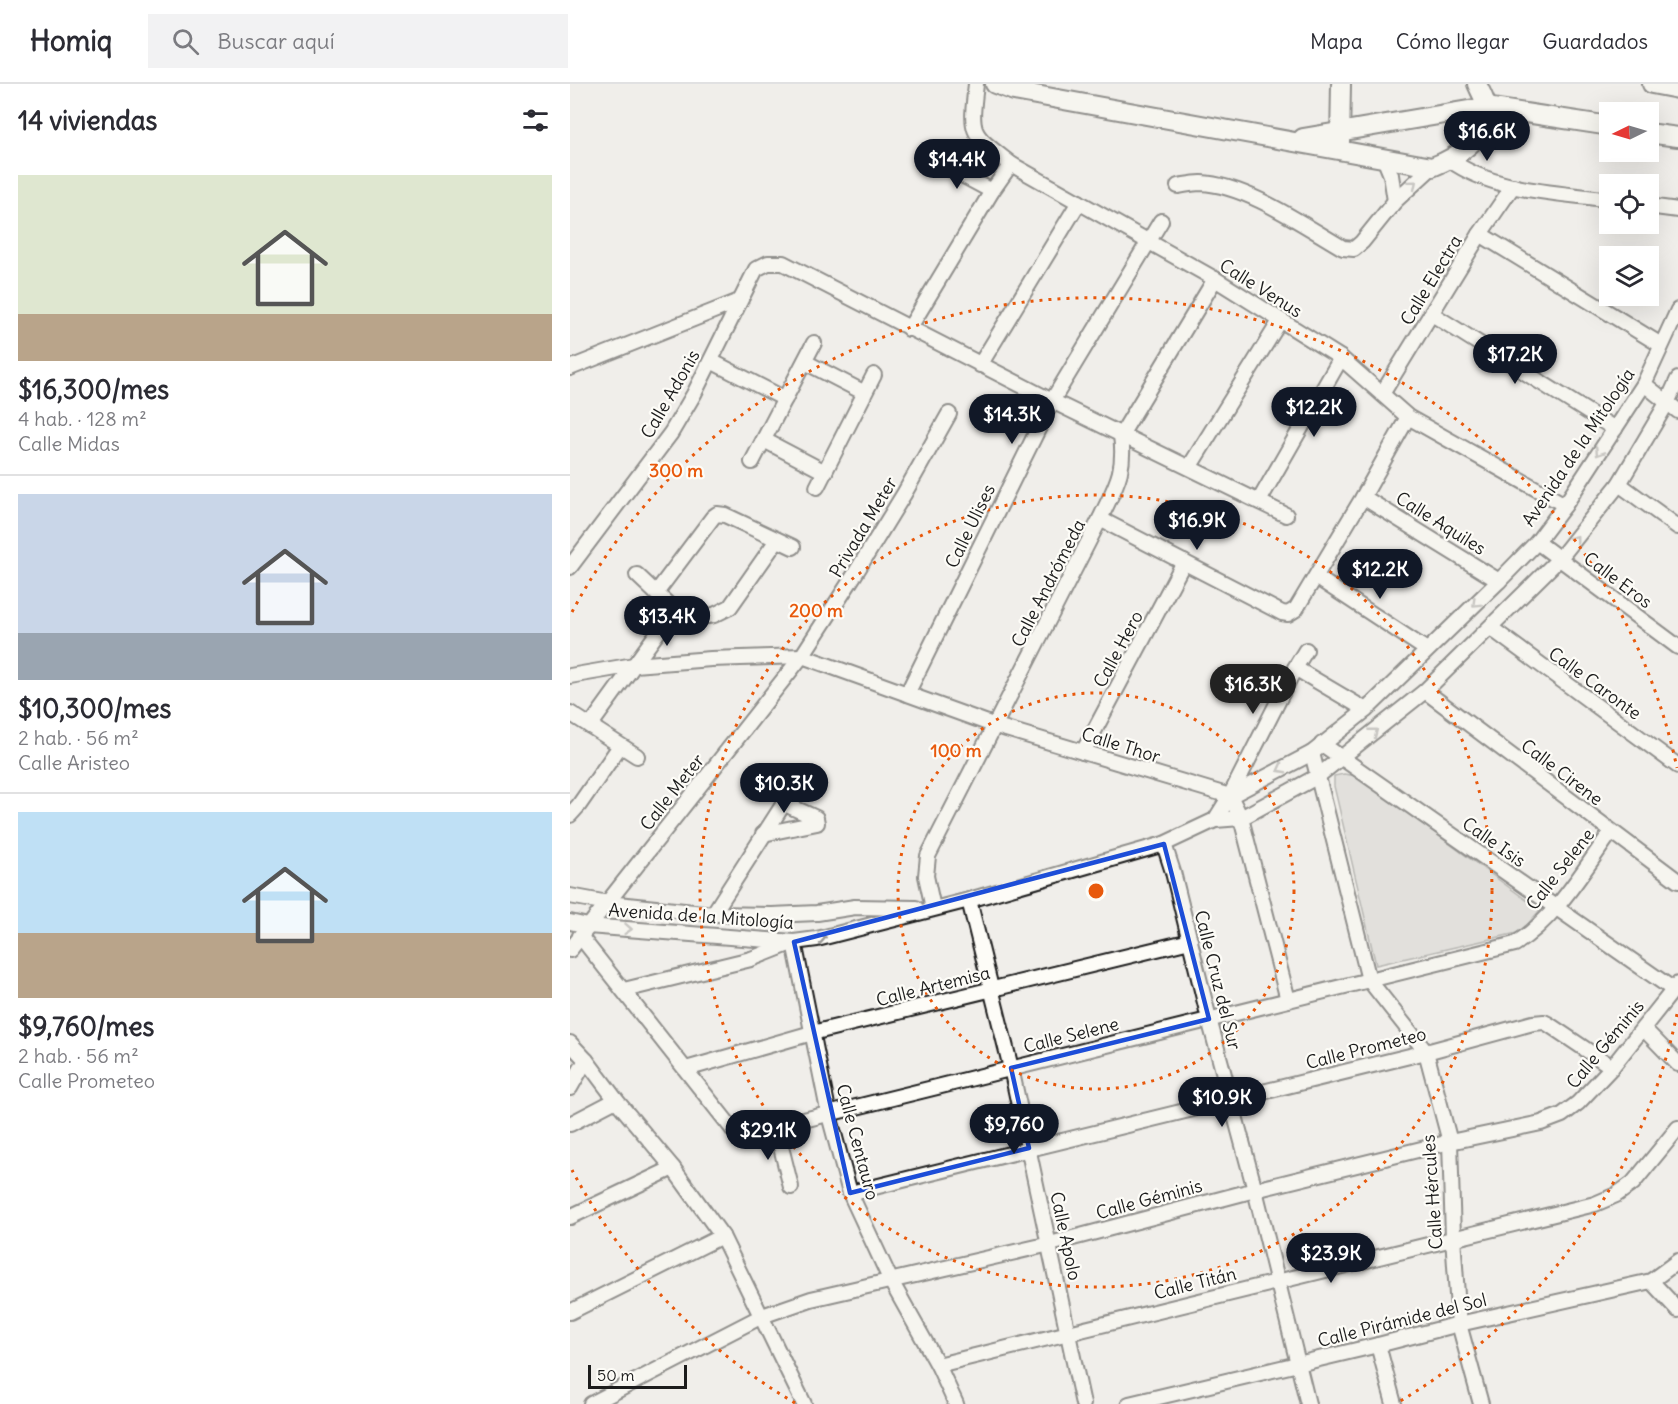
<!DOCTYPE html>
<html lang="es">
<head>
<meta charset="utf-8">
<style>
  :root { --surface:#fff; --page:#f2f2f3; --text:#2b2b33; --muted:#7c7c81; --line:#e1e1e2; --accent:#111827 }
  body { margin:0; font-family:Delius,sans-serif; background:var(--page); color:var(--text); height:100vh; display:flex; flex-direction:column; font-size:22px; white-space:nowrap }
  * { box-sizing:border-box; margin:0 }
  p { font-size:20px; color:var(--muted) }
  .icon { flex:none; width:33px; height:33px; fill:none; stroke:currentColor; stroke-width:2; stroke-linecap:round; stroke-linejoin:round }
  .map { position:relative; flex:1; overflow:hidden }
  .details { display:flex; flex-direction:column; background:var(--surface); width:570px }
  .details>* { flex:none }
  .needle { width:39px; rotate:265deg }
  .fabs { position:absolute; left:1029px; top:18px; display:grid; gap:12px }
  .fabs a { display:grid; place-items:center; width:60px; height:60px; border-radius:0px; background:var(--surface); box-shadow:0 6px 24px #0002; font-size:30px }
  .scale { position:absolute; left:18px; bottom:15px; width:99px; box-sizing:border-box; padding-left:6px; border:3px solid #1c1c1c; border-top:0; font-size:16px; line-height:21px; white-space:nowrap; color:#1c1c1c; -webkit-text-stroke:4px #fdfcf7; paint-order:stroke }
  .price { position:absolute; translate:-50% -51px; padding:0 14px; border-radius:21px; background:var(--accent); color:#fff; font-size:20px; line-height:39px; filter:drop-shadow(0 2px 3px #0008) }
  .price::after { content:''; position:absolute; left:50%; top:36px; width:18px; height:14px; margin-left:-9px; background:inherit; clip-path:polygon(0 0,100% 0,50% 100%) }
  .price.current { background:#222; color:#fff }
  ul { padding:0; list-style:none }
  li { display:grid; align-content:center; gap:12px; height:318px; padding:0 18px }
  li+li { border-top:2px solid var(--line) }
  li span { display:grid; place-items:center; height:186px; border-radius:0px; color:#555 }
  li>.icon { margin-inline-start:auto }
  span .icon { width:108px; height:108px; fill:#fffc; stroke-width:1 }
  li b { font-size:26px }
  h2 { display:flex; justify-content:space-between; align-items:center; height:72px; padding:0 18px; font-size:26px }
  header { display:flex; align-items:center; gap:36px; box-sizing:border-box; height:84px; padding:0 30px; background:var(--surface); border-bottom:2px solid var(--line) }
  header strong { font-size:28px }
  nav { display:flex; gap:33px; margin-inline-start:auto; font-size:21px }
  .search { width:420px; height:54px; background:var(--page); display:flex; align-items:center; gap:15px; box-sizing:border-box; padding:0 21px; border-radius:0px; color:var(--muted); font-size:22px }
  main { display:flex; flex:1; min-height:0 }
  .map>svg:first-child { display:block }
  .green { fill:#d0cfcc; stroke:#767674; stroke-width:1.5 }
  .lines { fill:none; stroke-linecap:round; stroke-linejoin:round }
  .minor-casing { stroke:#1c1c1c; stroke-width:18 }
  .major-casing { stroke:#1c1c1c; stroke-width:22 }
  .minor { stroke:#fdfcf7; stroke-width:14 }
  .major { stroke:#fdfcf7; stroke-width:18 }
  .oneway { stroke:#989794 }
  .marked { fill:none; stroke:#1d4ed8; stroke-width:4.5; stroke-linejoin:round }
  .ring { fill:none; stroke:#e8590c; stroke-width:3; stroke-dasharray:3 6 }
  .labels { text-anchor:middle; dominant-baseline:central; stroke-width:4.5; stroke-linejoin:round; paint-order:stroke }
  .street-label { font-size:18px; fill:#1c1c1c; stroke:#fdfcf7 }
  .centre { fill:#e8590c; stroke:#fdfcf7; stroke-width:3 }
  .ring-label { font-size:18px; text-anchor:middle; font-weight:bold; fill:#e8590c; stroke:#fdfcf7; stroke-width:4.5; stroke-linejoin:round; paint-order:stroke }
</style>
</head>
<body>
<header>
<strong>Homiq</strong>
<div class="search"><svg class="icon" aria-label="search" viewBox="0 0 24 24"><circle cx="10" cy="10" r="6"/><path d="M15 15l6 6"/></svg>Buscar aquí</div>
<nav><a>Mapa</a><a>Cómo llegar</a><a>Guardados</a></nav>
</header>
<main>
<section class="details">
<h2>14 viviendas<svg class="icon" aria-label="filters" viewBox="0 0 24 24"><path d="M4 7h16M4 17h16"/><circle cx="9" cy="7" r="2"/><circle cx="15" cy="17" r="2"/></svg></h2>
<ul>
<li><span style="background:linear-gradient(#dfe7d0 75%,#b9a48a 0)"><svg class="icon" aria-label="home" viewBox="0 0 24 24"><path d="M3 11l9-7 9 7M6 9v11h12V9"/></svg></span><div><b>$16,300/mes</b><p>4 hab. · 128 m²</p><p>Calle Midas</p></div></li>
<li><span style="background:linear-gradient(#c9d6e8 75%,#9aa5b1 0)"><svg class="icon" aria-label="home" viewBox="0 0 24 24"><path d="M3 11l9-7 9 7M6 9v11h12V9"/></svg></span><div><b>$10,300/mes</b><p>2 hab. · 56 m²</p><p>Calle Aristeo</p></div></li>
<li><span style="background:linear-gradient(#bfe0f5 65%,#b9a48a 0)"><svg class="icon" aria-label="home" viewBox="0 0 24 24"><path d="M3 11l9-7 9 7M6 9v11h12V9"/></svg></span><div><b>$9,760/mes</b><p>2 hab. · 56 m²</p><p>Calle Prometeo</p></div></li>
</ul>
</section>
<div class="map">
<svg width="1108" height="1320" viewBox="0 0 1108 1320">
  <rect width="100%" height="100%" fill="#f0eeea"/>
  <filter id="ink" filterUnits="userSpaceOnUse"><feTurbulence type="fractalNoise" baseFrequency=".0167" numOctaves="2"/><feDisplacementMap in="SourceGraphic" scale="12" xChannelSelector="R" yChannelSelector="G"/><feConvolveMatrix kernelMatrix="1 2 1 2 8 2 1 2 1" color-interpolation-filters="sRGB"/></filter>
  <g filter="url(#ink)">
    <!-- green -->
    <polygon class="green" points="774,690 787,692 970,826 951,848 806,881 764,702 764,692"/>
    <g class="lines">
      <defs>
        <g id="minor">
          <path d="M406,0C400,52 400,48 441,80L645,195L771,274L838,333L995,421"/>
          <polyline points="814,74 821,91 825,117"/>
          <path d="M880,76C924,108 987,108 1040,116"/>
          <polyline points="366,77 422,107"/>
          <path d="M608,102C615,101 623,99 631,99C677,101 733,141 773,164L784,165L792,158L825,117L862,83"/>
          <polyline points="1078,122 1108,126"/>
          <polyline points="910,150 1091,261"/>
          <polyline points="862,230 1045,345"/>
          <polyline points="339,245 422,107 441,80"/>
          <polyline points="141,277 215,315"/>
          <polyline points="235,278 293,308"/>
          <polyline points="410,281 509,118"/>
          <polyline points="0,284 169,217"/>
          <polyline points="1074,300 1108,327"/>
          <polyline points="812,310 910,150 943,102"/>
          <polyline points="194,356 255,388"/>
          <polyline points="182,378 244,259"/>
          <polyline points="620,382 710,237"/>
          <polyline points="1049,400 1108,443"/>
          <polyline points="247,403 304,291"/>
          <polyline points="793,413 929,497"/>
          <polyline points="689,417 771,274"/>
          <polyline points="530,435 712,529 718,530 726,525 793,413 838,333"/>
          <polyline points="967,458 1108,563"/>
          <polyline points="0,483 101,349 124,310 186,185 198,179 213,179 482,317 716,431"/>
          <polyline points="67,491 104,526 131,533 144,531 160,523 207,456"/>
          <polyline points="746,493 857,566"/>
          <polyline points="86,509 143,433 147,430 155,431 223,463"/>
          <polyline points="921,544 1108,682"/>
          <polyline points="725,584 796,626"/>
          <polyline points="0,592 64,581 141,575 232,572 426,642 660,712 671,734 718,916"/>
          <polyline points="855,607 1108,797"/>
          <polyline points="337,610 482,317 591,137"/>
          <polyline points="0,629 67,672"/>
          <polyline points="20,642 104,526"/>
          <polyline points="752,660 1104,906"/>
          <polyline points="513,668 614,478"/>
          <polyline points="742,669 799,896 856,968 880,1058 883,1153 889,1240 911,1320"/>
          <polyline points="660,712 725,584 736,566"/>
          <polyline points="0,731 9,721 50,662"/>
          <polyline points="645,736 660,712 742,669 796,626 929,497 967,458 995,421 1074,300 1108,226"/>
          <polyline points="193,750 247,739 246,734 215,720"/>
          <polyline points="594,760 603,788 639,935 685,1106 738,1320"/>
          <polyline points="0,812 38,819 143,830 202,831 247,829 285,823 346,824"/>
          <polyline points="399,816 441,984 513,1320"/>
          <path d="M363,824L356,792L358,772L530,435C545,402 556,389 551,351L645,195"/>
          <polyline points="143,830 227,699"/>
          <polyline points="0,838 18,842 224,858 247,855 399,816 594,760 645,736 671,734 748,692 855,607 990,474 1049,400 1097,319 1108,295"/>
          <path d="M10,852L164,1047L173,1051L945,860C986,834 1013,787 1041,748"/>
          <polyline points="0,866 232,572 285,490 334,410 379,330"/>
          <polyline points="54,906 181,875 224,858 259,1031 280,1109 321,1197 368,1281 386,1320"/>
          <polyline points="1073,944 1108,980"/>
          <polyline points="0,959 16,976 46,1016 103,1084 152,1152 234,1320"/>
          <polyline points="116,985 242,949 620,857"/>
          <polyline points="0,1004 16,976"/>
          <polyline points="0,1040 46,1016"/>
          <polyline points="206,1043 221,1103"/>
          <polyline points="280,1109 856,968 963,939 974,938 978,940 1042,983"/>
          <polyline points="0,1133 103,1084"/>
          <polyline points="1081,1197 1108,1226"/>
          <polyline points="0,1228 152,1152"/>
          <polyline points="808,1261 824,1320"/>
          <polyline points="368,1281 1025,1120 1046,1111 1063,1099 1108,1044"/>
          <polyline points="21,1320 192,1232 241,1215 480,1160 685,1106 880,1058 971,1039 992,1031 1008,1019 1042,983 1108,900"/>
          <polyline points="559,1320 808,1261 889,1240 1081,1197 1108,1177"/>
        </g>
        <g id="major">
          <path d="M425,0L444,7L862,83C886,74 920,53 916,22C915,15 910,7 907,0"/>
          <polyline points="1082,0 1108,5"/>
          <polyline points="1078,49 1108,53"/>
          <polyline points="733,54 916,23 1040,42"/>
          <polyline points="770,58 771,0"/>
        </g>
      </defs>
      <!-- minor casing -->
      <use href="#minor" class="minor-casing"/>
      <!-- major casing -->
      <use href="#major" class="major-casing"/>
      <!-- minor -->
      <use href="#minor" class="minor"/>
      <!-- major -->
      <use href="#major" class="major"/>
    </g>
    <!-- one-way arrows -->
    <defs><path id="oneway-chevron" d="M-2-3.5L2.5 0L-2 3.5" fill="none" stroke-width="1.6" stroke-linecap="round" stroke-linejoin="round" transform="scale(1.5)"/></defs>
    <g class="oneway">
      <use href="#oneway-chevron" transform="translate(843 100) rotate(-40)"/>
      <use href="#oneway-chevron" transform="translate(1029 368) rotate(123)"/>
      <use href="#oneway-chevron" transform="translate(1005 455) rotate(-52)"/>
      <use href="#oneway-chevron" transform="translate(906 519) rotate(136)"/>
      <use href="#oneway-chevron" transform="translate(804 648) rotate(-38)"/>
      <use href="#oneway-chevron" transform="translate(711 685) rotate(152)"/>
      <use href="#oneway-chevron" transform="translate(58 845) rotate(4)"/>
      <use href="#oneway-chevron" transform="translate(252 854) rotate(-10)"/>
    </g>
  </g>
  <!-- marked area -->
  <path d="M0 0H1108V1320H0ZM594,760L639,935L441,984L459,1064L280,1109L224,858Z" fill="#f0eeea" fill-opacity=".55" fill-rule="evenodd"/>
  <path class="marked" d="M594,760L639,935L441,984L459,1064L280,1109L224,858Z"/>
  <!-- distance rings -->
  <g class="ring">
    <circle cx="526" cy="807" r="198"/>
    <circle cx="526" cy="807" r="396"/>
    <path d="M1107 930A594 594 0 0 1 827 1319M225 1319A594 594 0 0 1 2 1086M2 528A594 594 0 0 1 1107 684"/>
  </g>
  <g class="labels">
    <!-- street labels -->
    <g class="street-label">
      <text transform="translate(861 196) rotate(-59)">Calle Electra</text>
      <text transform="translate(691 204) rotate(32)">Calle Venus</text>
      <text transform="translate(100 310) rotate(-60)">Calle Adonis</text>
      <text transform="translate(1008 363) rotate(-56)">Avenida de la Mitología</text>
      <text transform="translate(871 439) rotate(32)">Calle Aquiles</text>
      <text transform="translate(400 442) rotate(-64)">Calle Ulises</text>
      <text transform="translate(293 443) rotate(-59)">Privada Meter</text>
      <text transform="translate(1048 496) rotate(37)">Calle Eros</text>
      <text transform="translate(478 499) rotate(-63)">Calle Andrómeda</text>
      <text transform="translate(548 565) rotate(-62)">Calle Hero</text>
      <text transform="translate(1025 599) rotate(36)">Calle Caronte</text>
      <text transform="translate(551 661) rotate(17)">Calle Thor</text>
      <text transform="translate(992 688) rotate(37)">Calle Cirene</text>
      <text transform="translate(102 708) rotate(-52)">Calle Meter</text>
      <text transform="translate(924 758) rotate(35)">Calle Isis</text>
      <text transform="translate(990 785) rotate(-52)">Calle Selene</text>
      <text transform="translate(131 832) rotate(4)">Avenida de la Mitología</text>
      <text transform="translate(648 896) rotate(76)">Calle Cruz del Sur</text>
      <text transform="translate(363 902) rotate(-14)">Calle Artemisa</text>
      <text transform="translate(501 951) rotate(-14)">Calle Selene</text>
      <text transform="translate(1035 960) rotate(-50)">Calle Géminis</text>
      <text transform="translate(796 964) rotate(-14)">Calle Prometeo</text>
      <text transform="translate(288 1058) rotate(75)">Calle Centauro</text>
      <text transform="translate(862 1108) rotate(-94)">Calle Hércules</text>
      <text transform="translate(579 1115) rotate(-15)">Calle Géminis</text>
      <text transform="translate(496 1152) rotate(78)">Calle Apolo</text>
      <text transform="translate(625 1199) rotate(-14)">Calle Titán</text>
      <text transform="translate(832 1236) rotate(-14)">Calle Pirámide del Sol</text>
    </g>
  </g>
  <circle cx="526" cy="807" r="9" class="centre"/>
  <g class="ring-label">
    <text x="106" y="393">300 m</text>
    <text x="246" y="533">200 m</text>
    <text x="386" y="673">100 m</text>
  </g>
</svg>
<div class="fabs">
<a><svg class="needle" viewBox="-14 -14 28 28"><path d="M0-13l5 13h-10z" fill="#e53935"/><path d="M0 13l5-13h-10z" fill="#7c7c81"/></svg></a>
<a><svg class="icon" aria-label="locate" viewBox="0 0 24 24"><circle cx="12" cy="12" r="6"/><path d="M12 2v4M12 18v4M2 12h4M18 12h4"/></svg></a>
<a><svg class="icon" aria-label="layers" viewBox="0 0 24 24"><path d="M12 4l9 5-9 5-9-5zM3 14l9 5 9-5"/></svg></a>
</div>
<div class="scale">50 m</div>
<b class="price" style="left:917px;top:78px">$16.6K</b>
<b class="price" style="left:387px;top:106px">$14.4K</b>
<b class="price" style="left:945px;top:301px">$17.2K</b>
<b class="price" style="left:744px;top:354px">$12.2K</b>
<b class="price" style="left:442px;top:361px">$14.3K</b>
<b class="price" style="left:627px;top:467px">$16.9K</b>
<b class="price" style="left:810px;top:516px">$12.2K</b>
<b class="price" style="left:97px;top:563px">$13.4K</b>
<b class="price current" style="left:683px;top:631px">$16.3K</b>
<b class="price" style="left:214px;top:730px">$10.3K</b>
<b class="price" style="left:652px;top:1044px">$10.9K</b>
<b class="price" style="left:444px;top:1071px">$9,760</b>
<b class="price" style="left:198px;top:1077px">$29.1K</b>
<b class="price" style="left:761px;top:1200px">$23.9K</b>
</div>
</main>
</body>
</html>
